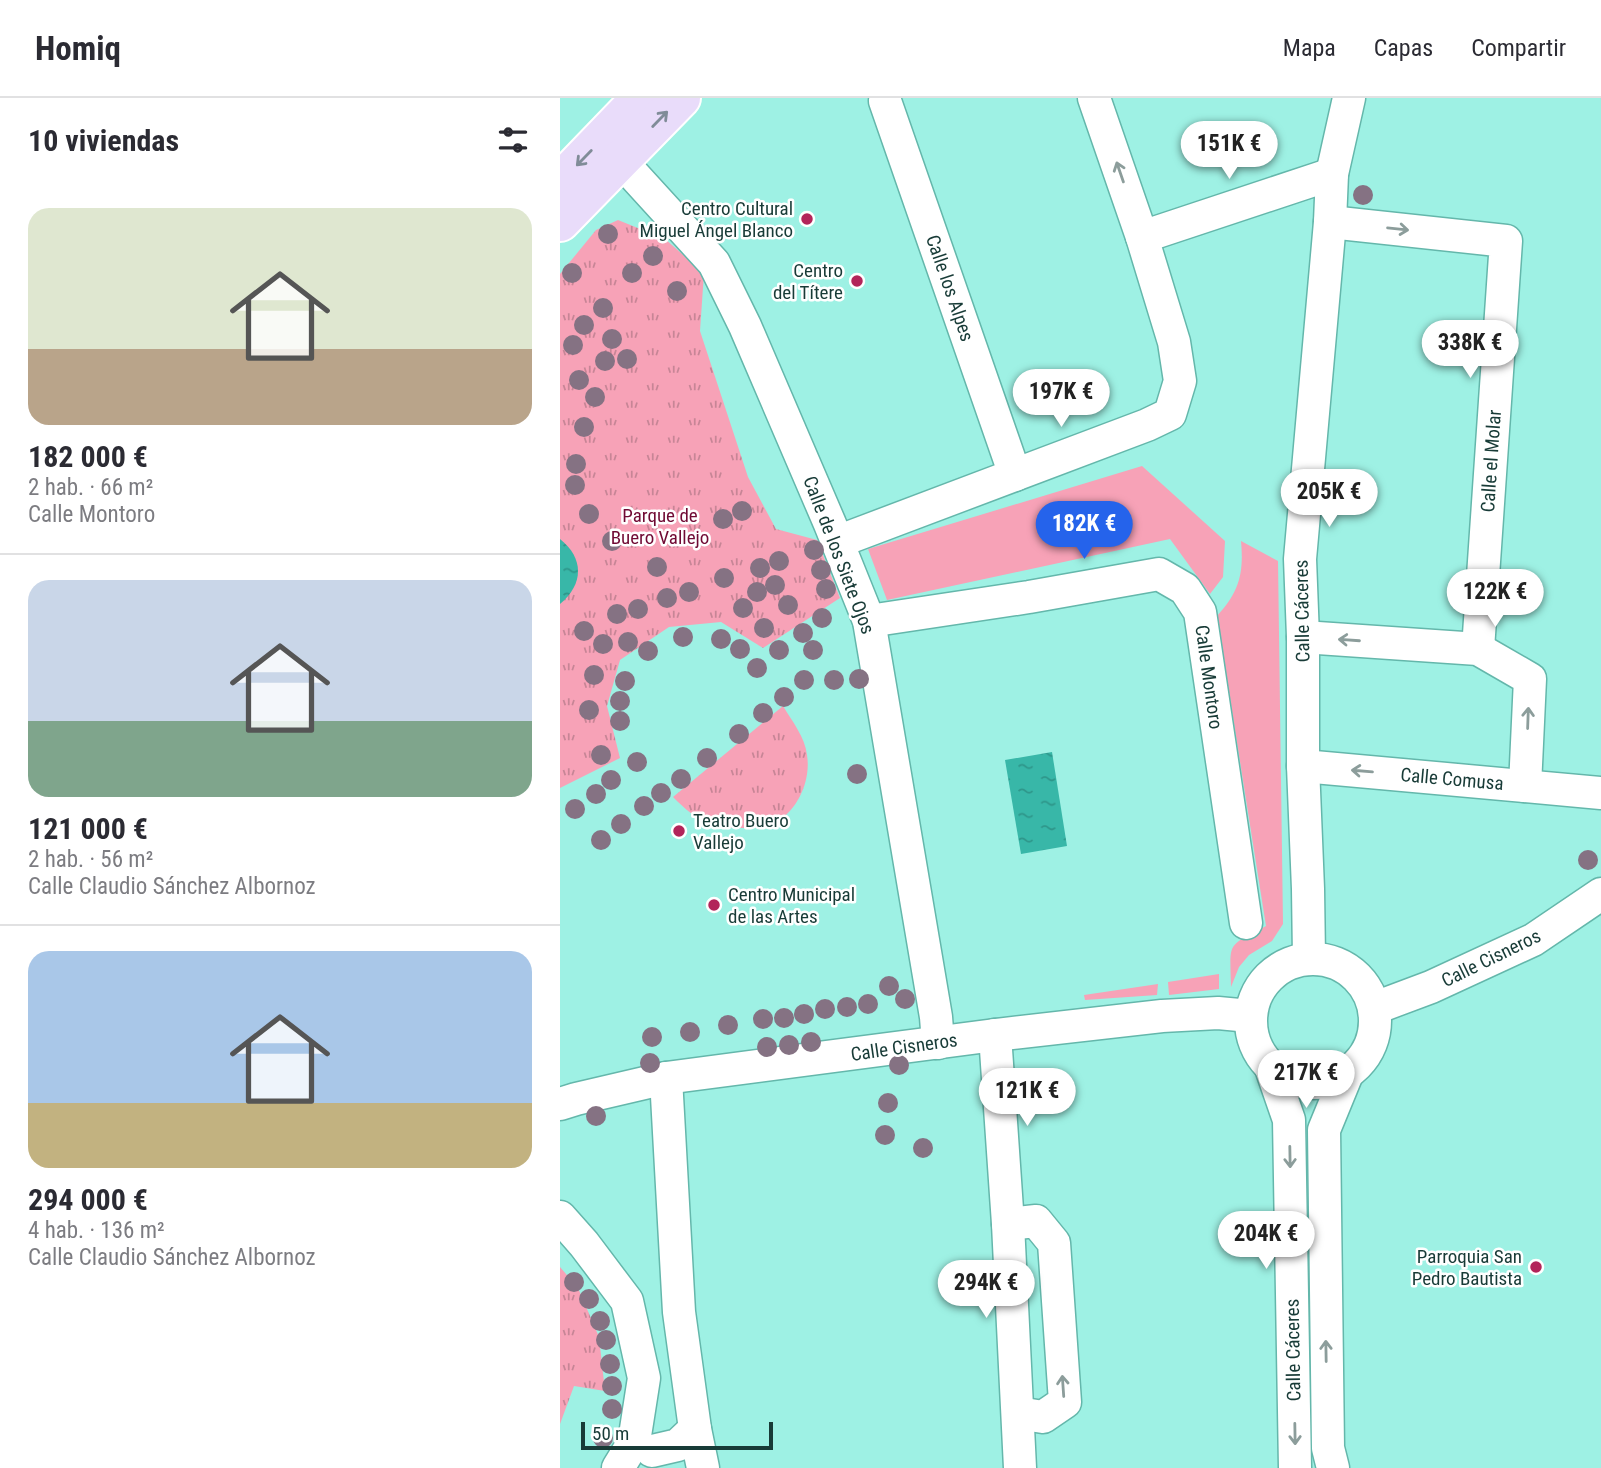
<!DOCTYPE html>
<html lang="es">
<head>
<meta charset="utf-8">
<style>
  :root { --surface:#fff; --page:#f7f7f7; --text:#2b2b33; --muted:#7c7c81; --line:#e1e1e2; --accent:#2563eb }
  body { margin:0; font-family:"Roboto Condensed",sans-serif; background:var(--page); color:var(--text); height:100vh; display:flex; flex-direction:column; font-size:26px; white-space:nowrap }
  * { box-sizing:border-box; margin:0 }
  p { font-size:23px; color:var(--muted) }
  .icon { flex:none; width:38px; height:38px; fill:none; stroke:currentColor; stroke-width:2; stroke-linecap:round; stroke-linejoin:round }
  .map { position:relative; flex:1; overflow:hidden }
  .details { display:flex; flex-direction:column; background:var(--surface); width:560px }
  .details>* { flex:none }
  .scale { position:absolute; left:21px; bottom:18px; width:192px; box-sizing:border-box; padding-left:7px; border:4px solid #183b37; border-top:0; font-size:19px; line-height:24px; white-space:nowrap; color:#183b37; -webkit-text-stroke:5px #fff; paint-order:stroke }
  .price { position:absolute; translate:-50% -60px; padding:0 16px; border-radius:24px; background:#fff; color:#222; font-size:23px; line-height:46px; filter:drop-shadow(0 2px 4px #0008) }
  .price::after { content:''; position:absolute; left:50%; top:42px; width:21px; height:16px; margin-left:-10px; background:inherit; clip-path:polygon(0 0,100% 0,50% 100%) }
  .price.on { background:var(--accent); color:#fff }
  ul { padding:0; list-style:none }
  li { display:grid; align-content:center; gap:14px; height:371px; padding:0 28px }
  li+li { border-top:2px solid var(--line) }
  li span { display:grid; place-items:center; height:217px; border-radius:21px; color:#555 }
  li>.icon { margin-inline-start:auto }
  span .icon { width:126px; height:126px; fill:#fffc; stroke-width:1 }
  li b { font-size:30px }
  h2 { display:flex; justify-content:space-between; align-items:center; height:84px; padding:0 28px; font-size:30px }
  header { display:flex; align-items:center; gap:42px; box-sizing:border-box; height:98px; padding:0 35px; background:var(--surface); border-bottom:2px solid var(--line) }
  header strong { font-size:33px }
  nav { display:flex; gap:38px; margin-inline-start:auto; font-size:24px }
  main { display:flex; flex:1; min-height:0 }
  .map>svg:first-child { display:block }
  .grass { fill:url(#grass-tufts) }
  .garden { fill:#f7a2b7 }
  .water { fill:url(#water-ripples) }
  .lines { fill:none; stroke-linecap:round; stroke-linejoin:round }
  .minor-casing { stroke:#64b7ab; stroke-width:35 }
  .major-casing { stroke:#fff; stroke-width:42 }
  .minor { stroke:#fff; stroke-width:32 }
  .major { stroke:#e9dcfa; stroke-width:38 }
  .tree { fill:#857283 }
  .oneway { stroke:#808c98 }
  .oneway2 { stroke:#8c9d9b }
  .poi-dot { fill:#b2245a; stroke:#fff; stroke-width:2.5 }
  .labels { text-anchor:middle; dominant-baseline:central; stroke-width:5; stroke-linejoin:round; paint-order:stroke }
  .poi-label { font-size:19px; fill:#183b37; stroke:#fff; text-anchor:end }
  .street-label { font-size:19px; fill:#183b37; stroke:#fff }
  .park-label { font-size:19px; fill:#700a34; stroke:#fff }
</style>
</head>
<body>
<header>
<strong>Homiq</strong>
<nav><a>Mapa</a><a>Capas</a><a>Compartir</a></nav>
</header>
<main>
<section class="details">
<h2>10 viviendas<svg class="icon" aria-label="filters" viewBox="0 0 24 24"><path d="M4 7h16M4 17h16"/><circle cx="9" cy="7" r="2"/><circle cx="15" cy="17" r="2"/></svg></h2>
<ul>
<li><span style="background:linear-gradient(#dfe7d0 65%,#b9a48a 0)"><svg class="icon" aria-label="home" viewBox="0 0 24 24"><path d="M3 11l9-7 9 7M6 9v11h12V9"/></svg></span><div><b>182 000 €</b><p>2 hab. · 66 m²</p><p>Calle Montoro</p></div></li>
<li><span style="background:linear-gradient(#c9d6e8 65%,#7fa58c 0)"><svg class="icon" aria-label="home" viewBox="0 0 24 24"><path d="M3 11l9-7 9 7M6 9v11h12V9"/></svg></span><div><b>121 000 €</b><p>2 hab. · 56 m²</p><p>Calle Claudio Sánchez Albornoz</p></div></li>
<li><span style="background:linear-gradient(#a9c7e8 70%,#c2b280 0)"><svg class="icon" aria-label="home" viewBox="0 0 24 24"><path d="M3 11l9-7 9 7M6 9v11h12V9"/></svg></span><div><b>294 000 €</b><p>4 hab. · 136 m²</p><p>Calle Claudio Sánchez Albornoz</p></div></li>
</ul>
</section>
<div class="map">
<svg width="1041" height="1370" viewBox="0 0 1041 1370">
  <defs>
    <pattern id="grass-tufts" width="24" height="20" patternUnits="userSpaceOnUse" patternTransform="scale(1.75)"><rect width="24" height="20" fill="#f7a2b7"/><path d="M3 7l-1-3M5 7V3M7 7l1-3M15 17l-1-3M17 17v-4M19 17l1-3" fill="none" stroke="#c78596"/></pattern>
    <pattern id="water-ripples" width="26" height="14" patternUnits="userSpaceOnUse" patternTransform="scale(1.75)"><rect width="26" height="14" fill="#38b7a8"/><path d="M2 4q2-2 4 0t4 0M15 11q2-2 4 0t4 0" fill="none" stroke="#2e968a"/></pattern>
  </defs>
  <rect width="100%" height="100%" fill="#9ef1e4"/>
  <!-- grass -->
  <g class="grass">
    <polygon points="58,122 105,141 144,175 140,233 188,379 216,431 257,442 280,500 203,550 161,524 109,529 60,562 47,608 60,660 0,690 0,176 36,132"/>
    <path d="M223,608C232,623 245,639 247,657C251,681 239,710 218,723C204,731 168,732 153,727C137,722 124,710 113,699Z"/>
    <polygon points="0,1169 18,1190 39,1239 45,1293 14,1288 0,1326"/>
  </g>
  <!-- garden -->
  <g class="garden">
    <polygon points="582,368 665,443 663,479 650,496 610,441 327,502 308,451"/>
    <path d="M681,443L718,463L723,826L712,843L689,857L679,869L671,889C670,843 666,849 706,828L657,518C679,494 684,476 681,443Z"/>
    <polygon points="659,876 659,891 609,897 608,884"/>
    <polygon points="598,886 597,897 525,902 524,897"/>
  </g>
  <!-- water -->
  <g class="water">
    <path d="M0,441C24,460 24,486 0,506Z"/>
    <polygon points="492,654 507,748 461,756 445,662"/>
  </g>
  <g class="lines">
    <defs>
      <g id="minor">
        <polyline points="325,3 455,377"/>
        <polyline points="60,62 154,165 185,228 270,426 309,523 376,919 378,945"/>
        <polyline points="770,124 946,143 918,551"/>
        <polyline points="582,139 772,76"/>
        <polyline points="277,444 587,327 610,316 620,283 614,244 582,139 534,0"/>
        <polyline points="309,523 469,499 599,476 625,491 640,514 686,825"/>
        <polyline points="743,539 918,551 970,581 965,688"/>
        <polyline points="743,668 1041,695"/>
        <polyline points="749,860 748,791 743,668 743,539 740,461 770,124 772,76 789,0"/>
        <circle cx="753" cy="923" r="62"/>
        <polyline points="815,910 871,889 973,842 1041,796"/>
        <polyline points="435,937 448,1126 460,1370"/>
        <polyline points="711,970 729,1022 735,1370"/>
        <polyline points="106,980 119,1214 135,1331 143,1370"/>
        <polyline points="0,1006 16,1001 106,980 435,937 602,918 658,915 690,918"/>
        <polyline points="0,1119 24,1146 67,1203 84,1280 74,1344 58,1370"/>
        <polyline points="448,1126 476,1123 494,1145 505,1304 483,1319 458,1315"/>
        <polyline points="92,1353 118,1347 135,1331"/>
        <polyline points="773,1370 768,1350 764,1032 787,976"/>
      </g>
      <g id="major">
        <polyline points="0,84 81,0"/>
        <polyline points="0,124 121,0"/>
      </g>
    </defs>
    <!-- minor casing -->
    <use href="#minor" class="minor-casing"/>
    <!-- major casing -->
    <use href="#major" class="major-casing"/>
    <!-- minor -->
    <use href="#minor" class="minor"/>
    <!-- major -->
    <use href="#major" class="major"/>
  </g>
  <!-- trees -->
  <g class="tree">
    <circle cx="803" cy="97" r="10"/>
    <circle cx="48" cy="136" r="10"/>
    <circle cx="93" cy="158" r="10"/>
    <circle cx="12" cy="175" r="10"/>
    <circle cx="72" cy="175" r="10"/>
    <circle cx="117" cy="193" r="10"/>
    <circle cx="43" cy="210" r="10"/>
    <circle cx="24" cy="227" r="10"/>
    <circle cx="52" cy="241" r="10"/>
    <circle cx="13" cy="247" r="10"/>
    <circle cx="67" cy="261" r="10"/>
    <circle cx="45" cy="263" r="10"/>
    <circle cx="19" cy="282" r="10"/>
    <circle cx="35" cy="299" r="10"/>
    <circle cx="24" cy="329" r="10"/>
    <circle cx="16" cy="366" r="10"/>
    <circle cx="15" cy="387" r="10"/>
    <circle cx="182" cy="413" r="10"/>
    <circle cx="29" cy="416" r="10"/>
    <circle cx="163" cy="421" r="10"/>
    <circle cx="52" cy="443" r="10"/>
    <circle cx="254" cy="452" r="10"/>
    <circle cx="219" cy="463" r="10"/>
    <circle cx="97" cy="469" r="10"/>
    <circle cx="200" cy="470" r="10"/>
    <circle cx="261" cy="472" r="10"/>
    <circle cx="164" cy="480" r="10"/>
    <circle cx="215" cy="487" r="10"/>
    <circle cx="266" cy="491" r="10"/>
    <circle cx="129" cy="494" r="10"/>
    <circle cx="197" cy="494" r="10"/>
    <circle cx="107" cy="500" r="10"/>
    <circle cx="228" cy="507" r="10"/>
    <circle cx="183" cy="510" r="10"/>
    <circle cx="78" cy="511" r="10"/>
    <circle cx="57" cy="516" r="10"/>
    <circle cx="262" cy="520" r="10"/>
    <circle cx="204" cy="530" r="10"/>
    <circle cx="24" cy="533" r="10"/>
    <circle cx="243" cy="535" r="10"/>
    <circle cx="123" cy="539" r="10"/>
    <circle cx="161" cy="541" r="10"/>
    <circle cx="68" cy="544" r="10"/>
    <circle cx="43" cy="546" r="10"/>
    <circle cx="180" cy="551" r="10"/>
    <circle cx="219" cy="552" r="10"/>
    <circle cx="253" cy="552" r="10"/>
    <circle cx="88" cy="553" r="10"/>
    <circle cx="197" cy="570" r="10"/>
    <circle cx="34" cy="577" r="10"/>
    <circle cx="299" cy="581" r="10"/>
    <circle cx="244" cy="582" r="10"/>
    <circle cx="274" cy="582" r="10"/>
    <circle cx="65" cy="583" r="10"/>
    <circle cx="224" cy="599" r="10"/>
    <circle cx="60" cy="603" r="10"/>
    <circle cx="29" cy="612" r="10"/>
    <circle cx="203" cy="615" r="10"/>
    <circle cx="60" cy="623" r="10"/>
    <circle cx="179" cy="636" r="10"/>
    <circle cx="41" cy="657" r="10"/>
    <circle cx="147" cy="660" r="10"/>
    <circle cx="77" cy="664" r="10"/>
    <circle cx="297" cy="676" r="10"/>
    <circle cx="121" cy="681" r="10"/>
    <circle cx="51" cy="682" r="10"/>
    <circle cx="101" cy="695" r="10"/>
    <circle cx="36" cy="696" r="10"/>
    <circle cx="84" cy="708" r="10"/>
    <circle cx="15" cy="711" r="10"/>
    <circle cx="61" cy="726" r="10"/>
    <circle cx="41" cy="742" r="10"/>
    <circle cx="1028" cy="762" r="10"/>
    <circle cx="329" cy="888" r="10"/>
    <circle cx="345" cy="901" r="10"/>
    <circle cx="308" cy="906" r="10"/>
    <circle cx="287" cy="909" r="10"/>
    <circle cx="265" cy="911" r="10"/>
    <circle cx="244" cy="916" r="10"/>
    <circle cx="224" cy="920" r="10"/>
    <circle cx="203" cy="921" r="10"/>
    <circle cx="168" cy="927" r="10"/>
    <circle cx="130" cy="934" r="10"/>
    <circle cx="92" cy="939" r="10"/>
    <circle cx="251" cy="944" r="10"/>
    <circle cx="229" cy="947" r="10"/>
    <circle cx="207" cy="949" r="10"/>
    <circle cx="90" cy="965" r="10"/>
    <circle cx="339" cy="967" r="10"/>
    <circle cx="328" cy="1005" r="10"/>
    <circle cx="36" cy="1018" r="10"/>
    <circle cx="325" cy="1037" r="10"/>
    <circle cx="363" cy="1050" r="10"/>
    <circle cx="14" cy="1184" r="10"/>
    <circle cx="29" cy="1201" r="10"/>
    <circle cx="40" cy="1223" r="10"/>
    <circle cx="46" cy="1242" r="10"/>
    <circle cx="50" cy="1266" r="10"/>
    <circle cx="52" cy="1288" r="10"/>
    <circle cx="52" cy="1311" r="10"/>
    <circle cx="43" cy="1340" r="10"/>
  </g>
  <!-- one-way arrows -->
  <defs><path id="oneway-shaft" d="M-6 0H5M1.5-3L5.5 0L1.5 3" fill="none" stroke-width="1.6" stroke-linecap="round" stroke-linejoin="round" transform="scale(1.75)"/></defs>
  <g class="oneway">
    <use href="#oneway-shaft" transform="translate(100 21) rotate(-46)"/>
    <use href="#oneway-shaft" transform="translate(24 60) rotate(134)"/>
  </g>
  <g class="oneway2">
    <use href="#oneway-shaft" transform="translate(560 74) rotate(-109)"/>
    <use href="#oneway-shaft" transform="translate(838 131) rotate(6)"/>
    <use href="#oneway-shaft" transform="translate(789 542) rotate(-176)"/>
    <use href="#oneway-shaft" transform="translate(968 620) rotate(-88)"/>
    <use href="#oneway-shaft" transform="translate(802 673) rotate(-175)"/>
    <use href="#oneway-shaft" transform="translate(730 1059) rotate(89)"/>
    <use href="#oneway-shaft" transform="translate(766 1253) rotate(-91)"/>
    <use href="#oneway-shaft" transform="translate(503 1288) rotate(-94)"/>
    <use href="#oneway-shaft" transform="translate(735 1336) rotate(89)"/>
  </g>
  <!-- markers -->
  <g class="poi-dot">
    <circle cx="247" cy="121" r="7"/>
    <circle cx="297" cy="183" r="7"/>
    <circle cx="119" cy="733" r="7"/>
    <circle cx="154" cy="807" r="7"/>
    <circle cx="976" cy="1169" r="7"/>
  </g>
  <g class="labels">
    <!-- poi labels -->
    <g class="poi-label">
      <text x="233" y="110">Centro Cultural<tspan x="233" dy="22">Miguel Ángel Blanco</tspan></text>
      <text x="283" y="172">Centro<tspan x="283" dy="22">del Títere</tspan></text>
      <text x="133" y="722" text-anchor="start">Teatro Buero<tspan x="133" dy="22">Vallejo</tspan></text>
      <text x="168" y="796" text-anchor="start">Centro Municipal<tspan x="168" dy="22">de las Artes</tspan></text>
      <text x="962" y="1158">Parroquia San<tspan x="962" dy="22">Pedro Bautista</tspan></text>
    </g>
    <!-- street labels -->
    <g class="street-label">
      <text transform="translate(390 190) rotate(71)">Calle los Alpes</text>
      <text transform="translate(931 363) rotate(-86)">Calle el Molar</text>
      <text transform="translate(279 457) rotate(69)">Calle de los Siete Ojos</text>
      <text transform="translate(742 513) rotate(-91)">Calle Cáceres</text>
      <text transform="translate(649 579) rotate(82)">Calle Montoro</text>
      <text transform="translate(892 681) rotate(5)">Calle Comusa</text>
      <text transform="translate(931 860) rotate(-26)">Calle Cisneros</text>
      <text transform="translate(344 949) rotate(-8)">Calle Cisneros</text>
      <text transform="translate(733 1252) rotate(-91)">Calle Cáceres</text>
    </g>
    <!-- park labels -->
    <g class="park-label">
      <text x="100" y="417">Parque de<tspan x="100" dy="22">Buero Vallejo</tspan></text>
    </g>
  </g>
</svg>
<div class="scale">50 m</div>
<b class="price" style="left:669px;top:83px">151K €</b>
<b class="price" style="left:910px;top:282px">338K €</b>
<b class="price" style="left:501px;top:331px">197K €</b>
<b class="price" style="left:769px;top:431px">205K €</b>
<b class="price on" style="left:524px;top:463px">182K €</b>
<b class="price" style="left:935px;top:531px">122K €</b>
<b class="price" style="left:746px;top:1012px">217K €</b>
<b class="price" style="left:467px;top:1030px">121K €</b>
<b class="price" style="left:706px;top:1173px">204K €</b>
<b class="price" style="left:426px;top:1222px">294K €</b>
</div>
</main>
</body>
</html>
